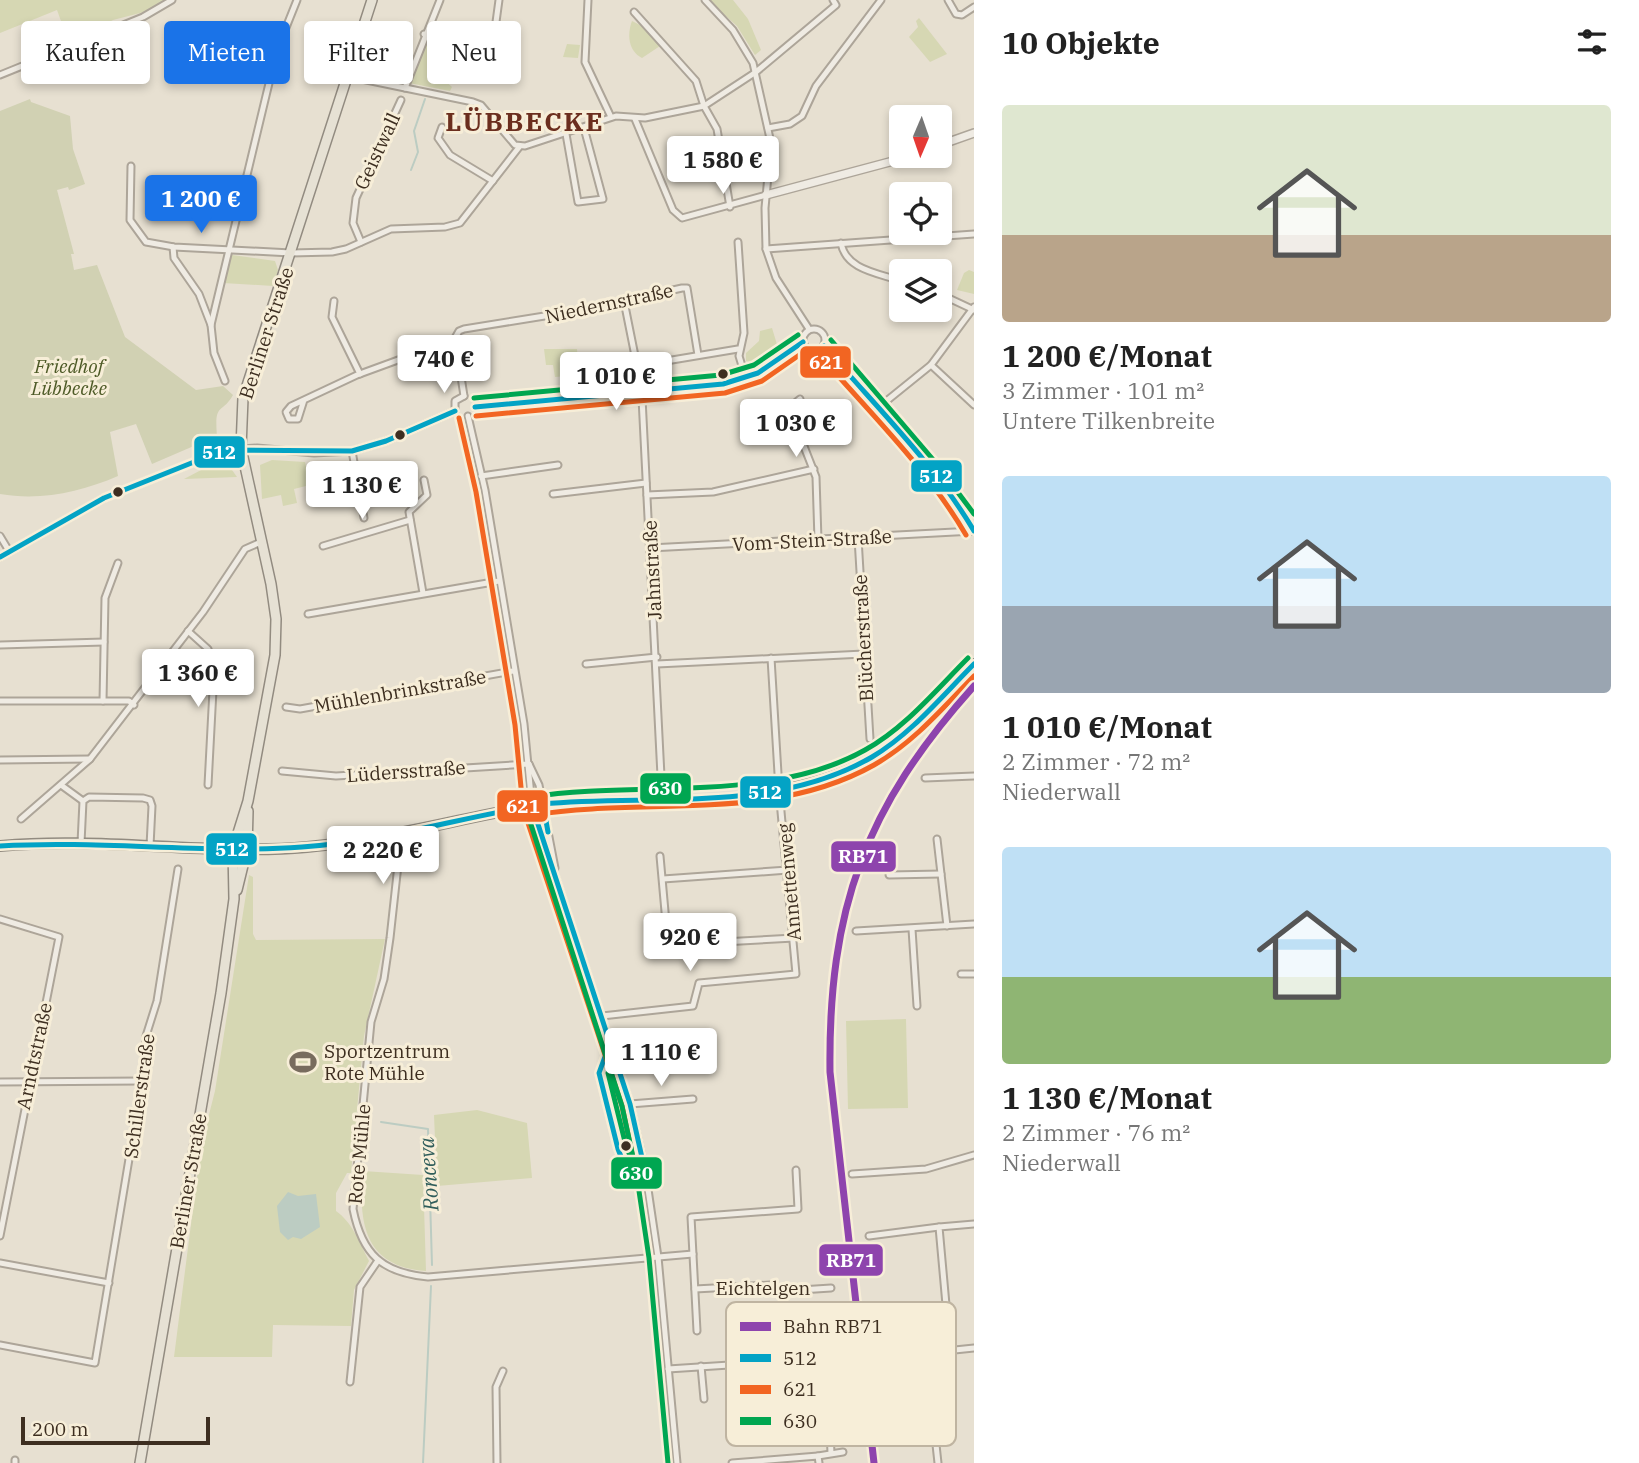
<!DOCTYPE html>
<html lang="de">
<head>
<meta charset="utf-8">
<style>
  :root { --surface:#fff; --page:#f6f6f6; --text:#222; --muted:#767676; --accent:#1a73e8 }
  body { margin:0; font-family:"IBM Plex Serif",serif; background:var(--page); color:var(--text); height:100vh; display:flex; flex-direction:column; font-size:26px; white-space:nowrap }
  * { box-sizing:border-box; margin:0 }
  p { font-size:23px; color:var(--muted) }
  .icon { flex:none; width:38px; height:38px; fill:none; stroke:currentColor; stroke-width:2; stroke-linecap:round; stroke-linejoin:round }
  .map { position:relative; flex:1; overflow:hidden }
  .drawer { display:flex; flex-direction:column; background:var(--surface); width:665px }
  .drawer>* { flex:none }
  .hud { position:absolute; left:21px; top:21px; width:665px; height:63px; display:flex; gap:14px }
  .needle { width:46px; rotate:182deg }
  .controls { position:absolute; left:889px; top:105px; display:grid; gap:14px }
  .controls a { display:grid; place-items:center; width:63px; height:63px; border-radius:7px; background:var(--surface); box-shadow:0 4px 10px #0003; font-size:35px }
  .scale { position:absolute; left:21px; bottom:18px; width:189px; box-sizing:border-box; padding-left:7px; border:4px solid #3d2e20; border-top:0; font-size:19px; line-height:24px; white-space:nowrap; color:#3d2e20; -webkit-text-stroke:5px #f7eed8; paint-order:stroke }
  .price { position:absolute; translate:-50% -60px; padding:0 16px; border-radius:7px; background:#fff; color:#222; font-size:23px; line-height:46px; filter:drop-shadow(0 2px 4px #0008) }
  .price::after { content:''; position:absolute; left:50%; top:42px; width:21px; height:16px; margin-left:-10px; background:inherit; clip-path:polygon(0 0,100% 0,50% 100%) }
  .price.current { background:var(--accent); color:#fff }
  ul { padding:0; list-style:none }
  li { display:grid; align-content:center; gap:14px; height:371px; padding:0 28px }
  li span { display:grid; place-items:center; height:217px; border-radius:7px; color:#555 }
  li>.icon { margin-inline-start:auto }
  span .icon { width:126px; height:126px; fill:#fffc; stroke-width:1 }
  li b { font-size:30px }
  h2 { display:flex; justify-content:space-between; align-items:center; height:84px; padding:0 28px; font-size:30px }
  .pill { padding:0 24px; border-radius:7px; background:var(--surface); box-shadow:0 4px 10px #0003; font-size:24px; line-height:63px }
  .pill.current { background:var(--accent); color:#fff }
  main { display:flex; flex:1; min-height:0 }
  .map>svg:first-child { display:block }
  .green { fill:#d6d7b3 }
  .cemetery { fill:#d1d1b3 }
  .water { fill:#bcccc2 }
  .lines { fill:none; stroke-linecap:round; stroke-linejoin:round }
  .stream { stroke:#bcccc2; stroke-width:2 }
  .minor-casing { stroke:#ada599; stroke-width:9 }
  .tertiary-casing { stroke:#ada599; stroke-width:10 }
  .primary-casing { stroke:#928b80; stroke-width:12 }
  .minor { stroke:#efebe3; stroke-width:5 }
  .tertiary { stroke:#efebe3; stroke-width:7 }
  .primary { stroke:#e6e1d4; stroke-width:9 }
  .bus-1-casing { stroke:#f7eed8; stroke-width:10 }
  .bus-2-casing { stroke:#f7eed8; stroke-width:10 }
  .bus-3-casing { stroke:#f7eed8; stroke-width:10 }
  .bus-1 { stroke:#03a3c5; stroke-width:5 }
  .bus-2 { stroke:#f26522; stroke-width:5 }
  .bus-3 { stroke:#00a651; stroke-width:5 }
  .rail-1-casing { stroke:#f7eed8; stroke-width:12 }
  .rail-1 { stroke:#8e44ad; stroke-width:7 }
  .bus-dot { fill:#3d2e20; stroke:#f7eed8; stroke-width:2.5 }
  .labels { text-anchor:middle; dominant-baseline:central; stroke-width:6; stroke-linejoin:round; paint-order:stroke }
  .street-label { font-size:19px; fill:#3d2e20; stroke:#f7eed8 }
  .park-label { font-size:19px; font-style:italic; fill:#4d5a26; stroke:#f7eed8 }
  .poi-label { font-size:19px; fill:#3d2e20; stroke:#f7eed8; text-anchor:start }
  .water-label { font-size:21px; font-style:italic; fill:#2f5d5a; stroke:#f7eed8 }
  .district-label { font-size:26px; font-weight:bold; letter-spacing:2px; fill:#6b2e1e; stroke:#f7eed8 }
  .key { fill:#f7eed8; stroke:#bfb4a1; stroke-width:2 }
  .key-label { font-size:19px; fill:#3d2e20 }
  .line-badge { stroke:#f7eed8; stroke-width:2.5 }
  .badge-label { font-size:19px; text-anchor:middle; font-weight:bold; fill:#fff }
</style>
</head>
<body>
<main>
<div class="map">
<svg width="974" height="1463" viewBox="0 0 974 1463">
  <rect width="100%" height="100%" fill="#e7e0d1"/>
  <!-- green -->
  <g class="green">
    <polygon points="0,0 167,0 144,12 113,20 69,43 57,10 0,33"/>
    <polygon points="708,0 733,0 748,19 761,50 755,55 737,26"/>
    <polygon points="919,18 947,54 930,62 909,37 918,27 916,21"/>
    <path d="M632,21L640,25L660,46L642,58C628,51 627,34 632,21Z"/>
    <polygon points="425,38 447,42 441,77 452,87 450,91 409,83"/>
    <polygon points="567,44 580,45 578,58 563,57"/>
    <polygon points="232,255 275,261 278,270 273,286 223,283"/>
    <polygon points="969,270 974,272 974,294 957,290 964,273"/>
    <polygon points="772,328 779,351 759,365 746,361 746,353 759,341 760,331"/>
    <polygon points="544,349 577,349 579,375 555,377 553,365 546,365"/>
    <polygon points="272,460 305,462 310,485 294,489 297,503 283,506 281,495 262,499 260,465"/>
    <polygon points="227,463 237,477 184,479 203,469"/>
    <path d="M249,875L253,877V934L256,940L385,939L364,1036L351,1173H347L336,1193V1211C352,1222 360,1243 369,1261L354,1290L351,1326L273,1325L272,1357H174L201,1146L215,1091Z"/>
    <polygon points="906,1019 908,1108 848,1109 846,1021"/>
    <polygon points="477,1110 527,1123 532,1178 437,1186 434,1115"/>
    <path d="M363,1171L423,1175L426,1271C364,1267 358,1222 363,1171Z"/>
  </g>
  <!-- cemetery -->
  <path class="cemetery" d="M30,99L31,102L70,116L73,149L85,184L69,190L68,187L57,190L74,254H71L74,270L97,265L125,337L196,390L223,386L233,395C222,415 214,401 217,436L152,464L136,424L110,432L118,476C81,492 41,501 0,494V111Z"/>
  <!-- water -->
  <polygon class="water" points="288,1192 298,1196 316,1194 320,1227 301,1239 293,1237 288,1240 280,1232 277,1206"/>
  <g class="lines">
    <!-- stream -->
    <g class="stream">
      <polyline points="411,170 418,152 414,131 425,99"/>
      <polyline points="381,1122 428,1129 432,1265"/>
      <polyline points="423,1463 431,1286"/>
    </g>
    <defs>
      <g id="minor">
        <polyline points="588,0 585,62 611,117"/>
        <polyline points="705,0 733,30 753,63 771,143 765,208 766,249 776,278 809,329"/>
        <polyline points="948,0 956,14 962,15 974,7"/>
        <polyline points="634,12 696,81 704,106 717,129 730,207"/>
        <polyline points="424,34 493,44 499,0"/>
        <polyline points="0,75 143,17 172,0"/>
        <polyline points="347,76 473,102 481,105 515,145 525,146 616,116 645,118 704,106 756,72 836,5 833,0"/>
        <polyline points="405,88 440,0"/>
        <polyline points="635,119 673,210 682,218 766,195"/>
        <polyline points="442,127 438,138 450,155 493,181"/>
        <polyline points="768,128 790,124 802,116 816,86 881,0"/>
        <polyline points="566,134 578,202 603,199 584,128"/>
        <polyline points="131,166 130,220 146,242 174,247 291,253 332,252 346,249 391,229 445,227 460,223 520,146"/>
        <polyline points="361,242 353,223 356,198 401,100"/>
        <polyline points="738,242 744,333 739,356 746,379"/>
        <path d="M841,243C846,270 878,273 901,281"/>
        <polyline points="173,247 174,258 199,294 211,325"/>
        <polyline points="766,249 974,234"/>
        <polyline points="940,294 974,310"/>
        <polyline points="334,301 332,317 360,374"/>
        <polyline points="624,301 635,356 642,365"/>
        <circle cx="814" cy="340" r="11"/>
        <polyline points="451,345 459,331 464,329 588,309 682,288 687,288 698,355"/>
        <polyline points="451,345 457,351 464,396"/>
        <polyline points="642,365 738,349"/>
        <polyline points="931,365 974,405"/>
        <polyline points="225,381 214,353 211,325 277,50 297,0"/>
        <polyline points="637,391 642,365"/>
        <polyline points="609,398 725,392 765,377 808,349"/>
        <polyline points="642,398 662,796"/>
        <polyline points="800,399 789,408 816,477 818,540"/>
        <polyline points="304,400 298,419 289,419 286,412 291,406 357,375 439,345 451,345"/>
        <polyline points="475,407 723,384 758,373 803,342"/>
        <polyline points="879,407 931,365 974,307"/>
        <polyline points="455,411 455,401 464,396"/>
        <polyline points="468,416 485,490 524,724 532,806 630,1104 645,1169 658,1257 677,1463"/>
        <polyline points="352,451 364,518"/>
        <polyline points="481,476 558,465"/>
        <polyline points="553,494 646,483"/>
        <polyline points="647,495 713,492 814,469"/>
        <polyline points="0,536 9,551"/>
        <polyline points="858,538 870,739"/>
        <polyline points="323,546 410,520"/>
        <polyline points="650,548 974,531 958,504 929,468 824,346"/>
        <polyline points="0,557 104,498 224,450 257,448 314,453 352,451 386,441 455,411"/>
        <polyline points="423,593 409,512 427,495 424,480"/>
        <polyline points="308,614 499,581"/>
        <polyline points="188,631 208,649 214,671 208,785"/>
        <polyline points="0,645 104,642"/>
        <polyline points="586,664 657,657"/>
        <polyline points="657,664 864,654"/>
        <polyline points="0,701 129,701 134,705"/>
        <polyline points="103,701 105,598 118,563"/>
        <polyline points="286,707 300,709 513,671"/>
        <polyline points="0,760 90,759"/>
        <polyline points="529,764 539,785 555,868"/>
        <polyline points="282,771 336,776 529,764"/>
        <polyline points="925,778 974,776"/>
        <polyline points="61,785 83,801"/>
        <polyline points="21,819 90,759 203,612 245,549 261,542"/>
        <path d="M394,833L398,865L390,938L384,979L371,1022L353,1209C362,1254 382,1273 428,1277L693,1254"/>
        <polyline points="937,839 947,926"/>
        <polyline points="81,843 83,801 89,797 143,798 150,800 152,806 150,846"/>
        <polyline points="660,856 668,945 794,938"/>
        <polyline points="889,875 941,874"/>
        <polyline points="663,879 788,870"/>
        <polyline points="0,919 59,937 0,1236"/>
        <polyline points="912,929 917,1006"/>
        <polyline points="856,931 974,924"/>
        <polyline points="961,974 974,974"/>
        <polyline points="602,1016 693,1006 699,983 796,974 779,790 771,658"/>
        <polyline points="0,1082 142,1081"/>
        <polyline points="630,1104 693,1099"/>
        <polyline points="852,1174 926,1169 974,1155"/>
        <polyline points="869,1236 939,1227"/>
        <polyline points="0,1263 109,1283"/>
        <polyline points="695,1289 770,1285 785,1291 831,1288"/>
        <polyline points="697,1331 691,1217 798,1209 796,1170"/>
        <polyline points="0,1345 95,1363 142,1081 146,1036 157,1001 178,869"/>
        <polyline points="950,1349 939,1227 974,1224"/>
        <polyline points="926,1353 938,1463"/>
        <polyline points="870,1354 922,1350 926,1353 974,1348"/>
        <polyline points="798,1361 801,1394"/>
        <polyline points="751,1364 753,1400"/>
        <polyline points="701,1366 704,1399"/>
        <polyline points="668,1369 824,1359 827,1391"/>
        <polyline points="350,1382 360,1287 377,1262"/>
        <polyline points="830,1431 831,1453"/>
        <polyline points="818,1456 843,1452"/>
        <polyline points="15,1460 15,1463"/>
        <polyline points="497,1463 496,1387 503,1371"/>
        <polyline points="732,1463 818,1456 819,1463"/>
      </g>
      <g id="tertiary">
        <polyline points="940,145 974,133"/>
        <polyline points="766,195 912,156"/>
      </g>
      <g id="primary">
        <path d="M0,846C102,836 205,856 307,847C407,838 503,804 604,797C686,791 772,805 849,769C899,746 936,702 974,664"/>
        <polyline points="237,890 247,849 248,811"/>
        <polyline points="140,1463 221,993 234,899 233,849 248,801 275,655 276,619 271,584 241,448 243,398 372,0"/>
      </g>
    </defs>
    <!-- minor casing -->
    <use href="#minor" class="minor-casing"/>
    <!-- tertiary casing -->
    <use href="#tertiary" class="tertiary-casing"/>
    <!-- primary casing -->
    <use href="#primary" class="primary-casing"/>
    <!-- minor -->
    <use href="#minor" class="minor"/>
    <!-- tertiary -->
    <use href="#tertiary" class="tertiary"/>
    <!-- primary -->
    <use href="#primary" class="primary"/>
    <defs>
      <g id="bus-1">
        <path d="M824,346C875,406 934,463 974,531"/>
        <polyline points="475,407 723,384 758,373 803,342"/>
        <polyline points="0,557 104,498 224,450 352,451 386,441 455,411"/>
        <path d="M548,832L543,804C651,794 774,814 872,757C911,734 942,696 974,664"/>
        <path d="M0,846C101,840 202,854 302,847C380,842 455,819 532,806L630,1104L647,1180"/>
        <polyline points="610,1043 599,1073 618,1149 624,1164 647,1180"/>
      </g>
      <g id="bus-2">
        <path d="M817,352C868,411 927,468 966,535"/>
        <polyline points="476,416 725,393 762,381 808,349"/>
        <polyline points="459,418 476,492 515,725 523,808 622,1106 638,1182"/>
        <path d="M533,815C646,797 771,823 874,765C913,743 943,708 974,676"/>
      </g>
      <g id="bus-3">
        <polyline points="831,340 936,463 974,514"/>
        <polyline points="474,398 721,375 754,365 798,335"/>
        <polyline points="618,1046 608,1073 626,1146 631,1158 652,1173"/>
        <path d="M668,1463L649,1258L636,1171L622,1106L524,803L531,797C639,780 769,804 865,750C905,728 936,690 968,658"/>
      </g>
    </defs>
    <!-- bus-1 casing -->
    <use href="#bus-1" class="bus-1-casing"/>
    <!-- bus-2 casing -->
    <use href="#bus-2" class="bus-2-casing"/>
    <!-- bus-3 casing -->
    <use href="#bus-3" class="bus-3-casing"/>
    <!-- bus-1 -->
    <use href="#bus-1" class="bus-1"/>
    <!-- bus-2 -->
    <use href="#bus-2" class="bus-2"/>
    <!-- bus-3 -->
    <use href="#bus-3" class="bus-3"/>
    <defs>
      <path id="rail-1" d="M874,1463L830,1072C828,909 865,807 974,686"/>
    </defs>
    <!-- rail-1 casing -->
    <use href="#rail-1" class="rail-1-casing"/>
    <!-- rail-1 -->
    <use href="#rail-1" class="rail-1"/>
  </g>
  <!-- icons -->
  <defs>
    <symbol id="stadium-bare" viewBox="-9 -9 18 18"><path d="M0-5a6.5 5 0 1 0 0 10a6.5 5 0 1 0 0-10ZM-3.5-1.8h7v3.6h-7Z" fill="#786c5e" stroke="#f7eed8" stroke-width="2.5" paint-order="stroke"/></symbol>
  </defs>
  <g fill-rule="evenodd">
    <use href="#stadium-bare" x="284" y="1043" width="38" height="38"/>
  </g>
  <!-- markers -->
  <g class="bus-dot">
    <circle cx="723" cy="374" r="6"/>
    <circle cx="400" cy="435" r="6"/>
    <circle cx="118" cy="492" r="6"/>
    <circle cx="626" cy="1146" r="6"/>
  </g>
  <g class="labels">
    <!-- street labels -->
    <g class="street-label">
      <text transform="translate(377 151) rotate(-65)">Geistwall</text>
      <text transform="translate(609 303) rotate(-12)">Niedernstraße</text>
      <text transform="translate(266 333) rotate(-72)">Berliner Straße</text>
      <text transform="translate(812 540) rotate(-3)">Vom-Stein-Straße</text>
      <text transform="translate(652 570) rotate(-93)">Jahnstraße</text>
      <text transform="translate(863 638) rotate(-93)">Blücherstraße</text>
      <text transform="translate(400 691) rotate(-10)">Mühlenbrinkstraße</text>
      <text transform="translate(406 771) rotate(-4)">Lüdersstraße</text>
      <text transform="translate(789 882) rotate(-95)">Annettenweg</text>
      <text transform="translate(34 1056) rotate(-78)">Arndtstraße</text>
      <text transform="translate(139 1096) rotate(-82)">Schillerstraße</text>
      <text transform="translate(359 1154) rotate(-85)">Rote Mühle</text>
      <text transform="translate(188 1181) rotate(-80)">Berliner Straße</text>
      <text x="763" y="1288">Eichtelgen</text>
    </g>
    <!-- park labels -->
    <g class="park-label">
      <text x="69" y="366">Friedhof<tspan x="69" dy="22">Lübbecke</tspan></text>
    </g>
    <!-- poi labels -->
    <g class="poi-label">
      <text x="324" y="1051">Sportzentrum<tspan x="324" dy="22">Rote Mühle</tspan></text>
    </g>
    <!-- water labels -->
    <g class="water-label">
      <text transform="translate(428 1174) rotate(-94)">Ronceva</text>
    </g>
    <!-- district labels -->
    <g class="district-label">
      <text x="525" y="121">LÜBBECKE</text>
    </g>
  </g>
  <!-- legend -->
  <rect x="726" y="1302" width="230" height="144" rx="10" class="key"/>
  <rect x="740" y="1322" width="31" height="9" fill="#8e44ad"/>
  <rect x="740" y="1354" width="31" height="8" fill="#03a3c5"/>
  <rect x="740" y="1385" width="31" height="9" fill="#f26522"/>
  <rect x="740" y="1417" width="31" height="8" fill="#00a651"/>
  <g class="key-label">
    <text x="783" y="1333">Bahn RB71</text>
    <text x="783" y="1365">512</text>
    <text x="783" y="1396">621</text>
    <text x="783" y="1428">630</text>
  </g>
  <g class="line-badge">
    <rect x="799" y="345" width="53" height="34" rx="7" fill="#f26522"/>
    <rect x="193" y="435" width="53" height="34" rx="7" fill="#03a3c5"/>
    <rect x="910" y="459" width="53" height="34" rx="7" fill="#03a3c5"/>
    <rect x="639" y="772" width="53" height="33" rx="7" fill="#00a651"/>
    <rect x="739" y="775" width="53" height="34" rx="7" fill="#03a3c5"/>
    <rect x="496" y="789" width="53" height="34" rx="7" fill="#f26522"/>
    <rect x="205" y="832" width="53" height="34" rx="7" fill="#03a3c5"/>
    <rect x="830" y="840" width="67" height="33" rx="7" fill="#8e44ad"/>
    <rect x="610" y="1156" width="53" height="34" rx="7" fill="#00a651"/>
    <rect x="818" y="1243" width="66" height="34" rx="7" fill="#8e44ad"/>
  </g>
  <g class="badge-label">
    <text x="826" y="369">621</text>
    <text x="219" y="459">512</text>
    <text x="936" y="483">512</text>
    <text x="665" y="795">630</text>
    <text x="765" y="799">512</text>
    <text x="523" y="813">621</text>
    <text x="232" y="856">512</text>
    <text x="863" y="863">RB71</text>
    <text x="636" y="1180">630</text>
    <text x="851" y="1267">RB71</text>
  </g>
</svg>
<div class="controls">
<a><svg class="needle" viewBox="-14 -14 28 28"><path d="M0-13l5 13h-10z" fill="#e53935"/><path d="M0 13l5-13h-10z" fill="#767676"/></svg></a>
<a><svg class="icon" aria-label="locate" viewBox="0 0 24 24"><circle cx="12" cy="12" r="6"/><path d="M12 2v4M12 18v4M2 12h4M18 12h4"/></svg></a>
<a><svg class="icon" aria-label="layers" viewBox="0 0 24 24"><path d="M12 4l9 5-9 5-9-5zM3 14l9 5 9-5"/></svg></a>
</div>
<div class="scale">200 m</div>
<b class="price" style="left:723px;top:196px">1 580 €</b>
<b class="price current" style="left:201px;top:235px">1 200 €</b>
<b class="price" style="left:444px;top:395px">740 €</b>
<b class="price" style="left:616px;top:412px">1 010 €</b>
<b class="price" style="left:796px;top:459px">1 030 €</b>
<b class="price" style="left:362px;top:521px">1 130 €</b>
<b class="price" style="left:198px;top:709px">1 360 €</b>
<b class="price" style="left:383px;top:886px">2 220 €</b>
<b class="price" style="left:690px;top:973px">920 €</b>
<b class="price" style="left:661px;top:1088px">1 110 €</b>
<div class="hud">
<a class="pill">Kaufen</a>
<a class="pill current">Mieten</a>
<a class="pill">Filter</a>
<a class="pill">Neu</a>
</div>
</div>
<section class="drawer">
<h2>10 Objekte<svg class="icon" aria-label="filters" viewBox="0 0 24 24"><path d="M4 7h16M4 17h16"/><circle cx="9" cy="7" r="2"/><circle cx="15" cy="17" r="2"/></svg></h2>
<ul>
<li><span style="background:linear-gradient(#dfe7d0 60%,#b9a48a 0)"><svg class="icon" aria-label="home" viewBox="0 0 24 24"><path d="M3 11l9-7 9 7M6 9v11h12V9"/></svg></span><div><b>1 200 €/Monat</b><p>3 Zimmer · 101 m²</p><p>Untere Tilkenbreite</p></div></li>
<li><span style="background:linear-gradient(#bfe0f5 60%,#9aa5b1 0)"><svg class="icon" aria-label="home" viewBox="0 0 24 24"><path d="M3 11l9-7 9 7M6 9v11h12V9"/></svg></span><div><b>1 010 €/Monat</b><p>2 Zimmer · 72 m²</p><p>Niederwall</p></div></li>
<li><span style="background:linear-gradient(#bfe0f5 60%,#8fb573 0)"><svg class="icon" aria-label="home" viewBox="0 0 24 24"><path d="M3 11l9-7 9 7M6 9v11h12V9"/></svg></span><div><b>1 130 €/Monat</b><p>2 Zimmer · 76 m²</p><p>Niederwall</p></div></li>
</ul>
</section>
</main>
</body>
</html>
